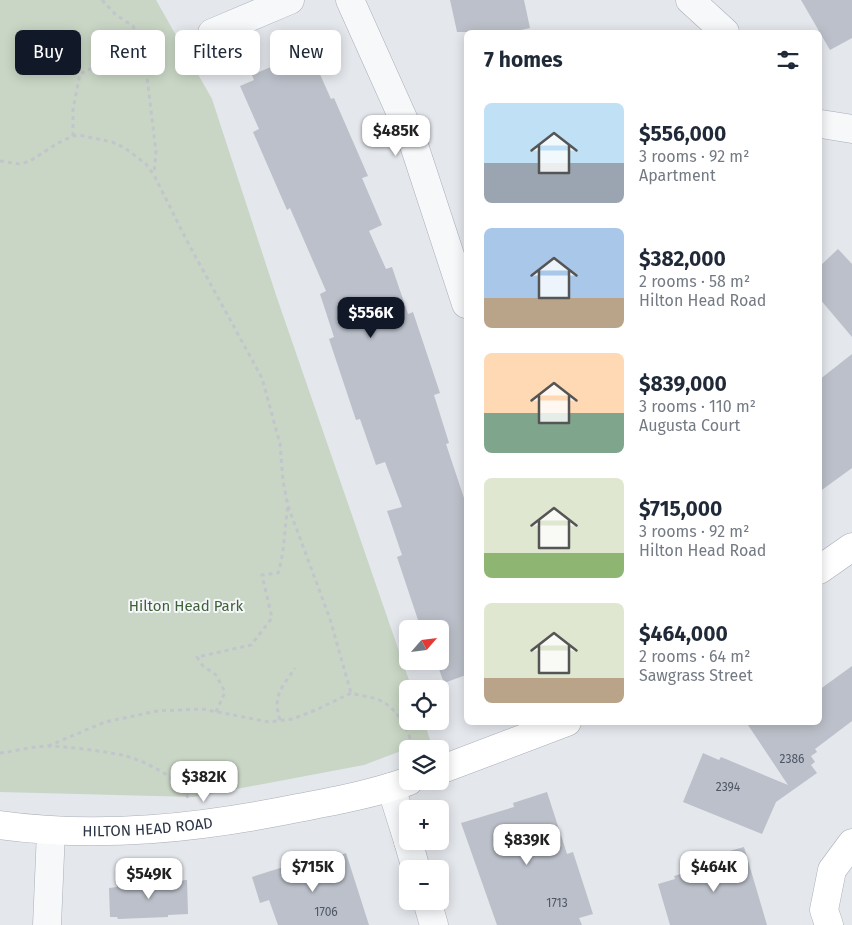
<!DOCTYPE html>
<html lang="en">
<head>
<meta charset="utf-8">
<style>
  :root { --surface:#fff; --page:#f2f2f3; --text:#1f2937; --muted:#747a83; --accent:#111827 }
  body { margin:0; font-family:"Fira Sans",sans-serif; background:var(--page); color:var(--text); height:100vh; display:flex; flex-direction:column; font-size:19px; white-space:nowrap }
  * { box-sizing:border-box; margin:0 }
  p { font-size:16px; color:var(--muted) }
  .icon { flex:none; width:28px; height:28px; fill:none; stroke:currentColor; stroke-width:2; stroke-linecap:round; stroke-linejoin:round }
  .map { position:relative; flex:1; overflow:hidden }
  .side { position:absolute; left:464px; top:30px; width:358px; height:695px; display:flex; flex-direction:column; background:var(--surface); border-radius:8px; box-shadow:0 2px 12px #0003 }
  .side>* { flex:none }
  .top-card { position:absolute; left:15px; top:30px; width:374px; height:45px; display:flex; gap:10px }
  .needle { width:32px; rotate:62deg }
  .controls { position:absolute; left:399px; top:620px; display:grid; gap:10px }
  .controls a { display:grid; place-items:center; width:50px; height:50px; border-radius:8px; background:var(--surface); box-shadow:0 2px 12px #0003; font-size:25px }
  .price { position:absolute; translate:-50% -42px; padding:0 11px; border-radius:10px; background:#fff; color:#222; font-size:16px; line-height:32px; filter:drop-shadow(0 1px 2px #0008) }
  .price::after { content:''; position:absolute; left:50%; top:30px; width:15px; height:11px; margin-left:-8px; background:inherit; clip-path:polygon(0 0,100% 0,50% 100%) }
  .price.selected { background:var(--accent); color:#fff }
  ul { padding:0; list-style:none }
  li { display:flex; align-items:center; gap:15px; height:125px; padding:0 20px }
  li span { display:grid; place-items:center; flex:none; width:140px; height:100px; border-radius:8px; color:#555 }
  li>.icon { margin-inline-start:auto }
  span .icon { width:60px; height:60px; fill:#fffc; stroke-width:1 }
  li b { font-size:21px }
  h2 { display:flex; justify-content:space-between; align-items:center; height:60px; padding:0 20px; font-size:21px }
  .tag { padding:0 18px; border-radius:8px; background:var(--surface); box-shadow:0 2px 12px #0003; font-size:18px; line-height:45px }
  .tag.selected { background:var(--accent); color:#fff }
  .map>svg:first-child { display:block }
  .green { fill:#c9d6c5 }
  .building { fill:#bbc0ca }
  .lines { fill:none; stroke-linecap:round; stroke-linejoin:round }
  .street-casing { stroke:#a9aeb7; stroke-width:29 }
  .secondary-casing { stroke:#a9aeb7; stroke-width:29 }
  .path { stroke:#c2c5cb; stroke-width:3; stroke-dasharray:4 4; stroke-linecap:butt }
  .street { stroke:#f7f8fa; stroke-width:28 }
  .secondary { stroke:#fff; stroke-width:28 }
  .labels { text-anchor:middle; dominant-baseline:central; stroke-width:4; stroke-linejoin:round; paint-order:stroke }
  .number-label { font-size:12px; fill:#4f5766 }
  .park-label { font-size:15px; fill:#3f6138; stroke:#f4f6f9 }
  .street-label { font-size:15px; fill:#2b3445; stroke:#f4f6f9 }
</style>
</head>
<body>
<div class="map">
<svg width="852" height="925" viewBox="0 0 852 925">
  <rect width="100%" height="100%" fill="#e4e7ec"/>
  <!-- green -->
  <polygon class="green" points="0,0 156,0 212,99 276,295 412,689 408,689 408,721 424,721 430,740 364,765 194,797 0,792"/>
  <!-- building -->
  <g class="building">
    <polygon points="450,0 524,0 530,28 512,32 457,32"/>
    <polygon points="801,0 852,0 852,38 830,50"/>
    <polygon points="311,54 331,99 334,98 368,176 362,178 382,225 369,231 386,269 392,267 408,314 413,312 440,393 434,395 449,443 446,444 466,504 466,675 444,683 436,661 440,661 440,629 421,629 397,557 402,555 387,511 402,507 385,462 376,465 360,419 356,420 329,339 334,337 320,294 326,291 290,208 287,210 253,132 259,129 240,86 254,80 252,75 296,56 297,60"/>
    <polygon points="838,249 852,264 852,337 819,298 819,267"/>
    <polygon points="852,354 852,468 819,492 819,380"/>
    <polygon points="852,666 852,721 815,749 817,752 811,756 815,762 811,765 817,773 776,802 762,834 683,802 703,753 719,760 721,757 788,785 746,722 819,722 819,690"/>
    <polygon points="547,792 567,854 573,852 593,914 579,918 582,925 497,925 461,823 514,807 513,803"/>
    <polygon points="744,847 767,925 670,925 658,884 675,879 674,876 684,873 682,867 688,866 687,863"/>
    <polygon points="339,851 340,855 346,853 369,925 278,925 269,900 260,903 252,877 296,863 296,865"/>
    <polygon points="187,880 188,914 168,915 168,917 118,919 117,917 110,917 109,888 117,887 117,885"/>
  </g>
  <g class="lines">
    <defs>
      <g id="street">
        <polyline points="350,0 411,136 466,304"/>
        <polyline points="690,0 725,32"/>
        <polyline points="212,33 290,0"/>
        <polyline points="821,124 852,129"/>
        <polyline points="391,787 408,841"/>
        <polyline points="408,841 416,869"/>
        <polyline points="427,901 434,925"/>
        <polyline points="47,925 51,831"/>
      </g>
      <g id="secondary">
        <polyline points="819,570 852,547"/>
        <polyline points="440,770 567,722"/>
        <path id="s1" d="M0,825C100,839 200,828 298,808C335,801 373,794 409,781"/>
        <polyline points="829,925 824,910 832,870 852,843"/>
      </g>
    </defs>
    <!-- street casing -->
    <use href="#street" class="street-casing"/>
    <!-- secondary casing -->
    <use href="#secondary" class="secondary-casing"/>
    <!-- path -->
    <g class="path">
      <polyline points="102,0 116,15 133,26 144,52 156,152 154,174"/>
      <polyline points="73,136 73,109 80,74 112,58 139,39"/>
      <polyline points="0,161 20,164 30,161 58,143 73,136 79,135 112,142 125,148 146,164 154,175 187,241 262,378 280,444 283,481 288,506 330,619 351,693"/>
      <path d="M216,712L225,692L216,675L203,666L197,657L251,645L272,618L262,575L278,573C285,551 284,529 288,506"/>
      <path d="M280,720C272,695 282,688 295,668"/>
      <path d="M48,746L105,722L157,711L202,709L269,722L293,719L318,709L351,693C361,696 376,697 385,703C400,713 409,731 413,749"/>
      <path d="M0,753C16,751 34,746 50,746C71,747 102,751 122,755C143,760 181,778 188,798"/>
    </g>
    <!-- street -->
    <use href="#street" class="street"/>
    <!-- secondary -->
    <use href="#secondary" class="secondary"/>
  </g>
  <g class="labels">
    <!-- number labels -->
    <g class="number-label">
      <text x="792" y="759">2386</text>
      <text x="728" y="787">2394</text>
      <text x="557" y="903">1713</text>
      <text x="326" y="912">1706</text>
    </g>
    <!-- park labels -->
    <g class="park-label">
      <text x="186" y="606">Hilton Head Park</text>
    </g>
    <!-- street labels -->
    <g class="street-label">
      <text stroke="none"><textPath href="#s1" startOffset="148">HILTON HEAD ROAD</textPath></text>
    </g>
  </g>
</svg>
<div class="controls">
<a><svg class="needle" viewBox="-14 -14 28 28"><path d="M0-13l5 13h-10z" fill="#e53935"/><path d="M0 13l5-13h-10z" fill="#747a83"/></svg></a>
<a><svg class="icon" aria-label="locate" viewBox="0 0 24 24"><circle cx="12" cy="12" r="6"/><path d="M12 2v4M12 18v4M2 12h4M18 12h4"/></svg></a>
<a><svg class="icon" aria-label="layers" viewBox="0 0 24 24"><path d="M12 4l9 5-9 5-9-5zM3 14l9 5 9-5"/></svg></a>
<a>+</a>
<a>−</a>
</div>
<b class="price" style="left:396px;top:157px">$485K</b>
<b class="price selected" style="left:371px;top:339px">$556K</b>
<b class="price" style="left:204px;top:803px">$382K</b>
<b class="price" style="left:527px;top:866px">$839K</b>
<b class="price" style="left:313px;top:893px">$715K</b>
<b class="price" style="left:714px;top:893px">$464K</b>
<b class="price" style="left:149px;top:900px">$549K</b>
<div class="top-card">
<a class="tag selected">Buy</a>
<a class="tag">Rent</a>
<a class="tag">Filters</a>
<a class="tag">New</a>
</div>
<section class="side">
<h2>7 homes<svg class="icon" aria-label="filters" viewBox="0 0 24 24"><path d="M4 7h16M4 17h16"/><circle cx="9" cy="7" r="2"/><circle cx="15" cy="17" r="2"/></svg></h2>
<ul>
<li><span style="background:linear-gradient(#bfe0f5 60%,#9aa5b1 0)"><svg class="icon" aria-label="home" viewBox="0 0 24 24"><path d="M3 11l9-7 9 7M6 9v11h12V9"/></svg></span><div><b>$556,000</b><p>3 rooms · 92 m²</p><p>Apartment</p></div></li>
<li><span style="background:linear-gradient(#a9c7e8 70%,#b9a48a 0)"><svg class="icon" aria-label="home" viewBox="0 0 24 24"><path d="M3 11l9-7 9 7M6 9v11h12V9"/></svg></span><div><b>$382,000</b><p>2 rooms · 58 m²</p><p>Hilton Head Road</p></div></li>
<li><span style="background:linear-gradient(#ffd9b3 60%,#7fa58c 0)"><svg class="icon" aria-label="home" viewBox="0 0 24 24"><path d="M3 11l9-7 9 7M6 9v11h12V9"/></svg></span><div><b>$839,000</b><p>3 rooms · 110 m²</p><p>Augusta Court</p></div></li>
<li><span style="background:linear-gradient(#dfe7d0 75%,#8fb573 0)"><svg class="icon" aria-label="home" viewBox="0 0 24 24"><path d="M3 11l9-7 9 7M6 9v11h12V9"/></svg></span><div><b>$715,000</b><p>3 rooms · 92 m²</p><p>Hilton Head Road</p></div></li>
<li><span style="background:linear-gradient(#dfe7d0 75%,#b9a48a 0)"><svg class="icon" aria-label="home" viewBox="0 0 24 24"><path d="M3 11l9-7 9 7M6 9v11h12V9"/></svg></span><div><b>$464,000</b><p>2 rooms · 64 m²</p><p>Sawgrass Street</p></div></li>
</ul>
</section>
</div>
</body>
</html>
